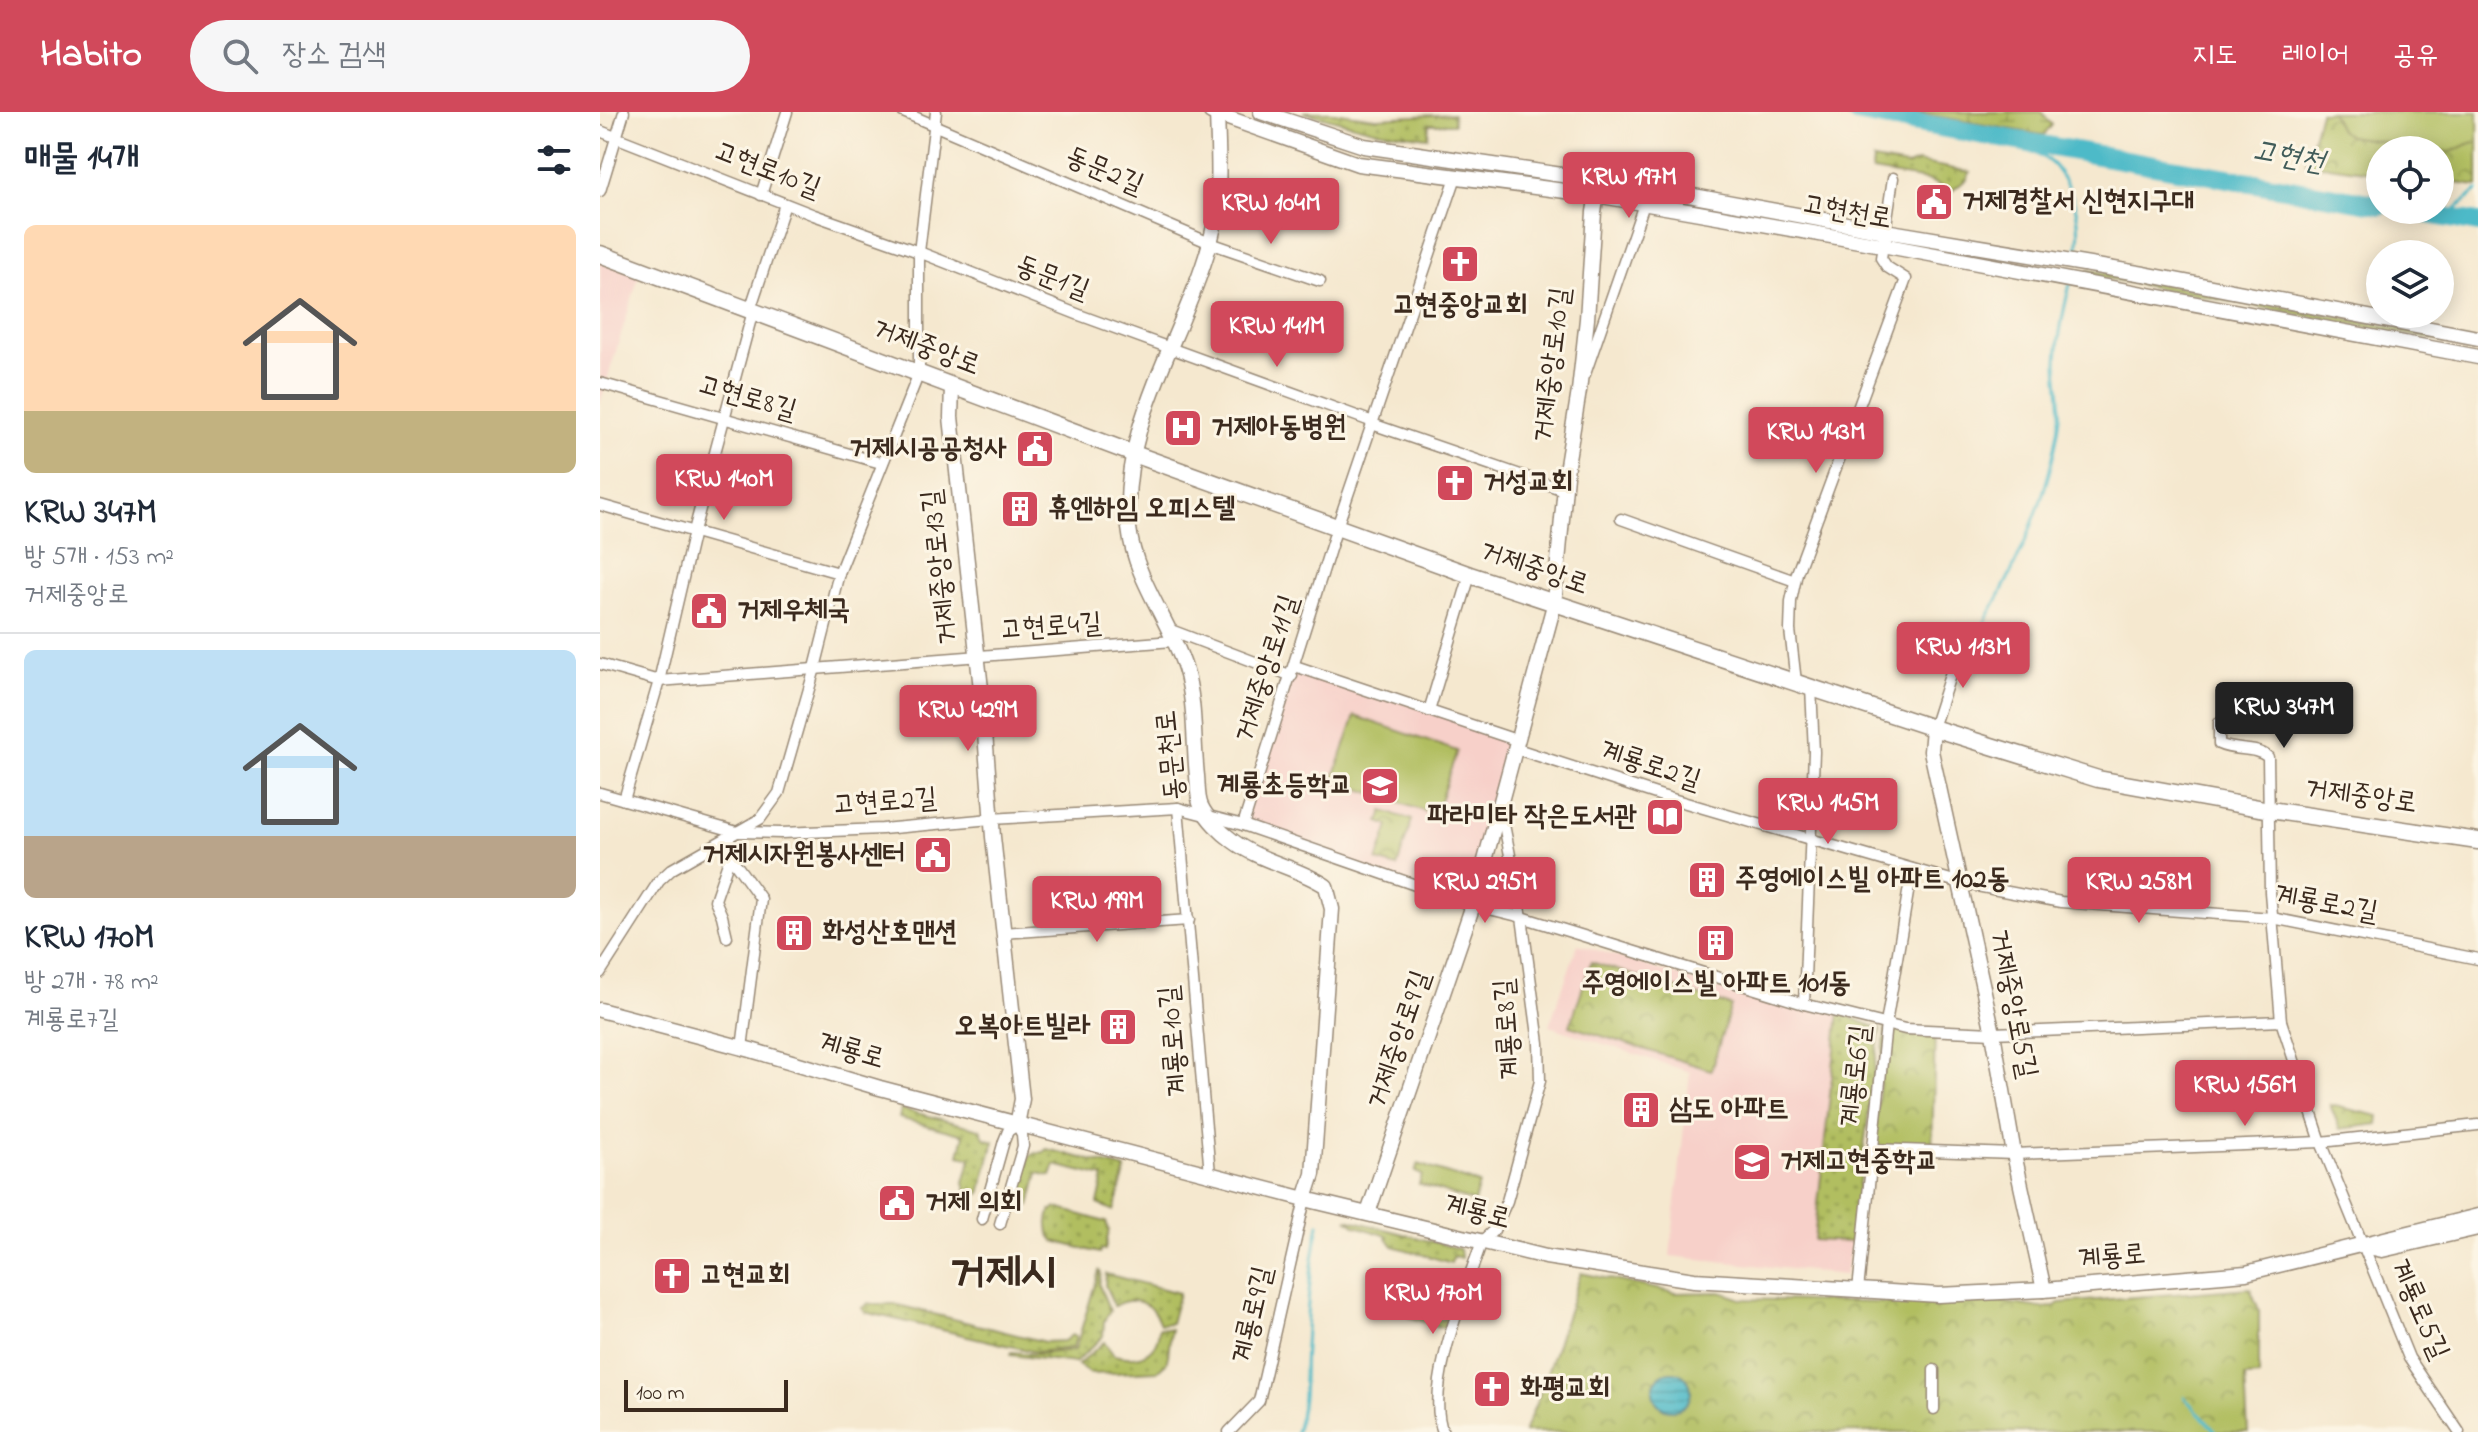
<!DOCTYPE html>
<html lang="ko">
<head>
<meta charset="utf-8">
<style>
  :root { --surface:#fff; --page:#f6f6f7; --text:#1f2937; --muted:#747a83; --line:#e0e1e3; --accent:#d1495b }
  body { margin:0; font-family:"Indie Flower","Poor Story",sans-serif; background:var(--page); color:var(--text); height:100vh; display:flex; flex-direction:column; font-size:30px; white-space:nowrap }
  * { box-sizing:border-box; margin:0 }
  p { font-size:26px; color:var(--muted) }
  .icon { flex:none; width:44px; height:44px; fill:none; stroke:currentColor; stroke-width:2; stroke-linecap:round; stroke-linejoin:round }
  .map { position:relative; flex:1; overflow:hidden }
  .side { display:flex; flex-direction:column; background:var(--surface); width:600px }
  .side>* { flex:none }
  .fabs { position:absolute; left:1766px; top:24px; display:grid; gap:16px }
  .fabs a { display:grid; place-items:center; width:88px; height:88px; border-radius:50%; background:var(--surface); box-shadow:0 4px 20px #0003; font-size:40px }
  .scale { position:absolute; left:24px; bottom:20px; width:164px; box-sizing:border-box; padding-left:8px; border:4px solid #3b2a1e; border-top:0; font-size:22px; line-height:28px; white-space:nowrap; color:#3b2a1e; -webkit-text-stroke:6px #fcf5e5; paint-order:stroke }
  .price { position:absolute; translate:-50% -68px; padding:0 18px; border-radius:8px; background:var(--accent); color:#fff; font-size:26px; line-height:52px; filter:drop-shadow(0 2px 4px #0008) }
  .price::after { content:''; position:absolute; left:50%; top:48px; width:24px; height:18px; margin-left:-12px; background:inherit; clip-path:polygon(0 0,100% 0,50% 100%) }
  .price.selected { background:#222; color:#fff }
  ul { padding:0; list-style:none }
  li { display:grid; align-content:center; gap:16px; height:424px; padding:0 24px }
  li+li { border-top:2px solid var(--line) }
  li span { display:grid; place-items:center; height:248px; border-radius:12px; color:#555 }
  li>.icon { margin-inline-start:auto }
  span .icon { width:144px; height:144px; fill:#fffc; stroke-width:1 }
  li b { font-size:34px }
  h2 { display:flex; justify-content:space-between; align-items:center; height:96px; padding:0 24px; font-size:34px }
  header { display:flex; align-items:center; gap:48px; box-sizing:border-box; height:112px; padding:0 40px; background:var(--accent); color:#fff }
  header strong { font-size:38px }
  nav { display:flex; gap:44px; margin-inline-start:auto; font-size:28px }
  .search { width:560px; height:72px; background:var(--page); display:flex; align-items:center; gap:20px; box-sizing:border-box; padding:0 28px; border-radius:44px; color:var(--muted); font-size:30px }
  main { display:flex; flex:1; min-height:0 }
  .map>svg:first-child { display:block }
  .built { fill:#f7d0c9 }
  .grass { fill:url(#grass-dots); stroke:#76743f; stroke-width:2 }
  .wetland { fill:url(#wetland-marsh); stroke:#76743f; stroke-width:2 }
  .park { fill:url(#park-crowns); stroke:#76743f; stroke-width:2 }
  .garden { fill:#b1be60; stroke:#76743f; stroke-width:2 }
  .water { fill:url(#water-rules); stroke:#447273; stroke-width:2 }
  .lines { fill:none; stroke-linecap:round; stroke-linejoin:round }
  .stream { stroke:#4dbac8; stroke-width:3 }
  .river { stroke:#4dbac8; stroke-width:20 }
  .street-casing { stroke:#988976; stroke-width:13 }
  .secondary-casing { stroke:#988976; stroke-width:17 }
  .primary-casing { stroke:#988976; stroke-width:19 }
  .street { stroke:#fff; stroke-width:10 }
  .secondary { stroke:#fff; stroke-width:14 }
  .primary { stroke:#fff; stroke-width:16 }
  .labels { text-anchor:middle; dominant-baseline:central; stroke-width:6; stroke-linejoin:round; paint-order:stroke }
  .street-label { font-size:28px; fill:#3b2a1e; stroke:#fcf5e5 }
  .poi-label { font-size:28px; font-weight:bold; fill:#3b2a1e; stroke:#fcf5e5; text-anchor:start }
  .water-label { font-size:30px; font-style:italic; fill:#415c5a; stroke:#fcf5e5 }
  .town-label { font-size:44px; font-weight:bold; fill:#3b2a1e; stroke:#fcf5e5 }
</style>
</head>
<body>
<header>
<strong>Habito</strong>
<div class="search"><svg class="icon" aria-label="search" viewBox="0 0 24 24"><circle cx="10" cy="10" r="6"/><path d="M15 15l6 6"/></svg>장소 검색</div>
<nav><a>지도</a><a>레이어</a><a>공유</a></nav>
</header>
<main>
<section class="side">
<h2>매물 14개<svg class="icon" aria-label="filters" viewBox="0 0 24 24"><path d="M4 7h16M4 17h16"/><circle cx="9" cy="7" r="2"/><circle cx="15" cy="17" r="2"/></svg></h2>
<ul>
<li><span style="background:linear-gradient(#ffd9b3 75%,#c2b280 0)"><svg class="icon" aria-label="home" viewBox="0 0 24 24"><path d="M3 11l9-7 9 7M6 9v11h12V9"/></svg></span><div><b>KRW 347M</b><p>방 5개 · 153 m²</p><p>거제중앙로</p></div></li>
<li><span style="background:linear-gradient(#bfe0f5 75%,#b9a48a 0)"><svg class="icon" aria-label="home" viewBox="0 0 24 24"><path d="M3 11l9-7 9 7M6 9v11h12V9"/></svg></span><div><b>KRW 170M</b><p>방 2개 · 78 m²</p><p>계룡로7길</p></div></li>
</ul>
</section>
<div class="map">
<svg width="1878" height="1320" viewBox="0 0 1878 1320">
  <defs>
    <pattern id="grass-dots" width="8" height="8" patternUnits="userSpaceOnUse" patternTransform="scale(2)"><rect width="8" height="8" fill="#b1be60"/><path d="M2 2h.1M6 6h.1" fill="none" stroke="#919b4f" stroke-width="1.8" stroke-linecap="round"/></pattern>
    <pattern id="wetland-marsh" width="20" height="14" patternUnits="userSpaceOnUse" patternTransform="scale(2)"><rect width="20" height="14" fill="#b1be60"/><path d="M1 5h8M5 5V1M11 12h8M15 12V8" fill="none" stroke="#919b4f"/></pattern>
    <pattern id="park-crowns" width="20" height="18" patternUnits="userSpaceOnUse" patternTransform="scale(2)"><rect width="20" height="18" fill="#b1be60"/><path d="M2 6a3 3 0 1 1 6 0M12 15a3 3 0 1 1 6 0" fill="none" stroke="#919b4f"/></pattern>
    <pattern id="water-rules" width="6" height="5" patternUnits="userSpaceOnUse" patternTransform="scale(2)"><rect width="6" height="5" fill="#4dbac8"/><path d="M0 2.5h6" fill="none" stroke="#4197a2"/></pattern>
  </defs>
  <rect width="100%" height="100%" fill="#fcf5e5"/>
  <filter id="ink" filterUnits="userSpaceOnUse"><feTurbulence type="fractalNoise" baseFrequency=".0125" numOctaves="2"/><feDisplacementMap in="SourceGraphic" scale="16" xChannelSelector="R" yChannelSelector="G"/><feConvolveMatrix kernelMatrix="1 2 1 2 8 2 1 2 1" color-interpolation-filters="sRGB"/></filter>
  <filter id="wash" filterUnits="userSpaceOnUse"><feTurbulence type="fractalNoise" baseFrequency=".006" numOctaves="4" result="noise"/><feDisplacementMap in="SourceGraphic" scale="32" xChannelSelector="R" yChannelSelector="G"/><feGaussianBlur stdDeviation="1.8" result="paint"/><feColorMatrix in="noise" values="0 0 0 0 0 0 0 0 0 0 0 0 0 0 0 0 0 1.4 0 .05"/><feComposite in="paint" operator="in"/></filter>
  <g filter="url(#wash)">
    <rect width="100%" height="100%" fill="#f5e8cf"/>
    <!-- built -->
    <g class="built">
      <polygon points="0,142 41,157 0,291"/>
      <polygon points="695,554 916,628 873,793 643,713"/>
      <polygon points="978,832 1157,889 1239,901 1214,1127 1251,1130 1245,1163 1070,1144 1090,960 949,914"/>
    </g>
    <!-- grass -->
    <g class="grass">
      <polygon points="703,0 732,0 776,6 853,2 854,12 829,12 828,25 774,18"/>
      <polygon points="1273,48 1307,54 1317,50 1370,60 1367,67 1352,79 1327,68 1272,59"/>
      <polygon points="1489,158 1878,231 1878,236 1488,163"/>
      <polygon points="1239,901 1280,917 1251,1130 1214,1128"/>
      <polygon points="301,997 380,1017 384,1026 394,1029 380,1082 366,1078 364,1070 371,1046 359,1043 364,1023 299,1006"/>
      <polygon points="446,1037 526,1057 514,1099 498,1092 504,1065 455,1053 451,1064 438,1061 430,1093 426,1095 420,1092 418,1085 429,1045 435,1041 444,1040"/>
      <path d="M457,1096L506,1110L509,1118L505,1138L501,1137L500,1141L454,1129C447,1121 446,1109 451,1099Z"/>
      <polygon points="747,1107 860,1137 861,1146 853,1144 851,1151 793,1134 785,1123 756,1114"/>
      <polygon points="499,1159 501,1160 499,1173 510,1199 504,1209 503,1224 475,1251 410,1243 411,1240 436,1242 475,1238"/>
      <path d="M506,1162L579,1181L571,1211L560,1212C552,1190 534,1183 514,1194L505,1173Z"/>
      <polygon points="855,1166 864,1169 846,1217 810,1205 816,1200 844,1208"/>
      <polygon points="268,1192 294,1192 445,1230 464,1229 472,1223 476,1225 473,1236 436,1240 265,1200 262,1196"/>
      <path d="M559,1216L571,1217L568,1244L566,1251L557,1259L491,1262L478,1253L504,1230L514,1243C537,1249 558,1243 559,1216Z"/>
    </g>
    <!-- wetland -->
    <polygon class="wetland" points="1312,0 1442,0 1452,13 1444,23 1437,22"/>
    <!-- park -->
    <g class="park">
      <polygon points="1720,0 1878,0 1878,74 1840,69 1840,38 1780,38 1780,61 1706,51"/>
      <polygon points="783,699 812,708 797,755 777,749 789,714 779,710"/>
      <polygon points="991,850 1131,894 1111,958 970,914"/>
      <polygon points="1286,912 1335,919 1332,1040 1273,1037"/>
      <polygon points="1730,993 1779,1004 1778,1012 1740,1017"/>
      <polygon points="981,1161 1076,1181 1121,1180 1141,1187 1293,1191 1396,1189 1441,1196 1455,1195 1460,1191 1650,1176 1659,1198 1659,1264 1645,1265 1648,1320 924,1320 940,1282"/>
    </g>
    <!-- garden -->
    <g class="garden">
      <path d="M1731,0H1878V30C1868,29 1859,39 1848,40L1749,24L1740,18Z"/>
      <polygon points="755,604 857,639 835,703 733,668"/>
      <polygon points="818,1052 879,1072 874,1090 819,1072 822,1063 815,1060"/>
    </g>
    <!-- water -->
    <circle class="water" cx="1072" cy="1279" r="19"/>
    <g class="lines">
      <!-- stream -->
      <g class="stream">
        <path d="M1418,30C1429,37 1447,45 1455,55C1476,81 1483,113 1476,145"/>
        <polyline points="1847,105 1878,78"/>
        <path d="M1376,526C1416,457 1450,385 1460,305C1462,287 1457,268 1457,250C1458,225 1464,196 1470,172"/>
        <polyline points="1584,1285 1616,1320"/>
        <path d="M696,1320C706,1289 703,1266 705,1234C707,1193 711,1152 719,1112"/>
      </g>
      <!-- river -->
      <g class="river">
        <polyline points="1255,0 1780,93"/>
        <polyline points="1807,98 1878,111"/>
      </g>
    </g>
  </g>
  <g filter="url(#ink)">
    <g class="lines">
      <defs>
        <g id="street">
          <polyline points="303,0 610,131 720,169"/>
          <polyline points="0,19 214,103 319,140 482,204 773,310"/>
          <polyline points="0,79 24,0"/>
          <polyline points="161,83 187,0"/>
          <polyline points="150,198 185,92"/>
          <polyline points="985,262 1044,92"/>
          <polyline points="0,271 281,351"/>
          <polyline points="772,312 964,378"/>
          <polyline points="0,393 239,461"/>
          <polyline points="1021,407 1195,469"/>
          <polyline points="568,517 692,564"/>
          <polyline points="0,552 59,569 573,529"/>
          <polyline points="695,554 916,628"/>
          <polyline points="1196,570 1190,518 1191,489 1197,461 1306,167 1287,155 1281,146 1293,66"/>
          <polyline points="829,599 870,463"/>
          <path d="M1619,611V632C1636,640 1654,634 1668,645L1670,780L1681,909L1721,1030L1809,1246L1859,1320"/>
          <polyline points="1333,616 1352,557 1374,529"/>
          <polyline points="914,636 1062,684 1361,771 1461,790 1672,806 1878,847"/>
          <polyline points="0,681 137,720 181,721 282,717 391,707 578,696 643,713 873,793 922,805 1204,892 1305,917 1393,921 1681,909"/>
          <polyline points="24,688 59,569 94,419 153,199"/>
          <polyline points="578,696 610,1062"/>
          <polyline points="643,713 737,415 856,65"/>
          <polyline points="125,728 130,744 161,787 142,936"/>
          <polyline points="403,821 589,808"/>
          <polyline points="127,825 122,804 115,788 130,744"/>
          <polyline points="0,861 59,769 72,757 160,707 179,681 215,556 239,461 319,261 319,140 336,0"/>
          <polyline points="1204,892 1214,640 1211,575"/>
          <polyline points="1273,1037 1414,1042 1721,1030 1878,1013"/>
          <polyline points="382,1107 404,1029 408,1019 417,1013 422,1022 423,1034 400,1112"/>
          <polyline points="1258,1178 1286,912 1312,757"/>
          <polyline points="1334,1297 1334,1258"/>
          <polyline points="629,1320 659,1289 705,1087"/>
          <path d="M843,1320C824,1275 866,1176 882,1129L894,1118L907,1089L940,969L939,931L922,805L901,697"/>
        </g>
        <g id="secondary">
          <polyline points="611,0 758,52 996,83 1282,133 1878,245"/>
          <path d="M617,0C618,42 622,86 611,127C586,222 518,313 529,416C535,468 569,507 585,556C596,591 593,628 597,664C598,673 597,685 601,694C607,707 622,721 633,729C661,750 697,755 726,774L732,797L713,1062L705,1087"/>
          <polyline points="661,0 764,34 1050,76 1285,119 1544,162 1878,226"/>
          <polyline points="352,275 351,305 383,595 393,725 422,987 417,1013"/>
          <polyline points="1333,616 1331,639 1393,921 1414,1042 1444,1178"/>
          <polyline points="0,898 151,938 280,976 705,1087 946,1145 1094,1168 1339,1183 1444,1178 1646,1161 1878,1104"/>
          <polyline points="768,1101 873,793 954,493 967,353 979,279 987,207 994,100 998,76"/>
          <polyline points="1764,1134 1782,1138 1878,1116"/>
        </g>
        <polyline id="primary" points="0,142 534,342 870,463 1333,616 1498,667 1670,698 1878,729"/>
      </defs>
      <!-- street casing -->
      <use href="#street" class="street-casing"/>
      <!-- secondary casing -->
      <use href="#secondary" class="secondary-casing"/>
      <!-- primary casing -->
      <use href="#primary" class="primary-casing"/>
      <!-- street -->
      <use href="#street" class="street"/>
      <!-- secondary -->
      <use href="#secondary" class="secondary"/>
      <!-- primary -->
      <use href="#primary" class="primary"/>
    </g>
  </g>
  <!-- icons -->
  <defs>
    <symbol id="civic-square" viewBox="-11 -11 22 22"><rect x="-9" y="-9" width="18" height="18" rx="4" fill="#d1495b" stroke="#fcf5e5"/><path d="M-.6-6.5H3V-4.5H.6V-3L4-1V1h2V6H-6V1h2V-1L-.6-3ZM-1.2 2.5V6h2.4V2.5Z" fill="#fff"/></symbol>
    <symbol id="church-square" viewBox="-11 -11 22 22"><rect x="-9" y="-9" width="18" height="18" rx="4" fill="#d1495b" stroke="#fcf5e5"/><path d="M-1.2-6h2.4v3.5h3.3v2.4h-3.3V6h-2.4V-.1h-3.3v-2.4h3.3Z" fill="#fff"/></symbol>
    <symbol id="hospital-square" viewBox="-11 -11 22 22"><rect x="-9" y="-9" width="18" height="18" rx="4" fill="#d1495b" stroke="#fcf5e5"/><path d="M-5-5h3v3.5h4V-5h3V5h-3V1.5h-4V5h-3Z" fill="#fff"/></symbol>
    <symbol id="building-square" viewBox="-11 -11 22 22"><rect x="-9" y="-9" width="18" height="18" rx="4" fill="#d1495b" stroke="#fcf5e5"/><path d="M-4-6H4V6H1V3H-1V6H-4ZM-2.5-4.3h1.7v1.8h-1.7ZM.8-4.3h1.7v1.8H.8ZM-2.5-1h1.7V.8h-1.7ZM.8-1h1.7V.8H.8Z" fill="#fff"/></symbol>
    <symbol id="school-square" viewBox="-11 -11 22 22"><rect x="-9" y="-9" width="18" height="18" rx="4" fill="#d1495b" stroke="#fcf5e5"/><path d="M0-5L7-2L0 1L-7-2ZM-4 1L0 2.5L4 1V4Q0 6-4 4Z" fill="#fff"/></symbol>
    <symbol id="library-square" viewBox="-11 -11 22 22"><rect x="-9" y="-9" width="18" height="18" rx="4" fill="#d1495b" stroke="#fcf5e5"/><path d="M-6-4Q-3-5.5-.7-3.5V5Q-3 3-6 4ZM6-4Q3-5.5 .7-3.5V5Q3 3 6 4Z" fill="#fff"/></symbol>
  </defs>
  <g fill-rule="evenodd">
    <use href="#civic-square" x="1312" y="68" width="44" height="44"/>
    <use href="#church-square" x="838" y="130" width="44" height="44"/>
    <use href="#hospital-square" x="561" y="294" width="44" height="44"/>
    <use href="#civic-square" x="413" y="315" width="44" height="44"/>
    <use href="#church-square" x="833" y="349" width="44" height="44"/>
    <use href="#building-square" x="398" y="375" width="44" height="44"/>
    <use href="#civic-square" x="87" y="477" width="44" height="44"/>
    <use href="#school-square" x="758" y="652" width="44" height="44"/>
    <use href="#library-square" x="1043" y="683" width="44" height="44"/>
    <use href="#civic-square" x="311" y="721" width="44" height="44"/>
    <use href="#building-square" x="1085" y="746" width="44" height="44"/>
    <use href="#building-square" x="172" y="799" width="44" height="44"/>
    <use href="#building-square" x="1094" y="809" width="44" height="44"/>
    <use href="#building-square" x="496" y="893" width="44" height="44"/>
    <use href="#building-square" x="1019" y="976" width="44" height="44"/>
    <use href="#school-square" x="1130" y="1028" width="44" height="44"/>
    <use href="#civic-square" x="275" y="1069" width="44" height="44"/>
    <use href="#church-square" x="50" y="1142" width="44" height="44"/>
    <use href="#church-square" x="870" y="1255" width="44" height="44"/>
  </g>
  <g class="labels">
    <!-- street labels -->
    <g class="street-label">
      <text transform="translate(167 59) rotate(21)">고현로10길</text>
      <text transform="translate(504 60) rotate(23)">동문2길</text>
      <text transform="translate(1247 101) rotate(10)">고현천로</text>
      <text transform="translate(452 167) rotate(21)">동문1길</text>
      <text transform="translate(326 236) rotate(21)">거제중앙로</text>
      <text transform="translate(953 253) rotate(-83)">거제중앙로10길</text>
      <text transform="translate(147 287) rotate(16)">고현로8길</text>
      <text transform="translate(341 455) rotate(-96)">거제중앙로13길</text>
      <text transform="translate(934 457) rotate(19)">거제중앙로</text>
      <text transform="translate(451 516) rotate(-4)">고현로4길</text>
      <text transform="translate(668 557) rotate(-72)">거제중앙로11길</text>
      <text transform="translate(572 643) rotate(-96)">동문천로</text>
      <text transform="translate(1050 655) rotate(18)">계룡로2길</text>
      <text transform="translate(1761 685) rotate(8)">거제중앙로</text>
      <text transform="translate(285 691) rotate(-4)">고현로2길</text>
      <text transform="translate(1726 793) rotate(10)">계룡로2길</text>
      <text transform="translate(1412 892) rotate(79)">거제중앙로5길</text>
      <text transform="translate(909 917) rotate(-94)">계룡로8길</text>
      <text transform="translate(800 928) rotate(-71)">거제중앙로9길</text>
      <text transform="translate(575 929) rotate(-95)">계룡로10길</text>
      <text transform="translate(251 940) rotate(16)">계룡로</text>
      <text transform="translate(1257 964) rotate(-84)">계룡로6길</text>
      <text transform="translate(877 1101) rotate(14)">계룡로</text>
      <text transform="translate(1512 1146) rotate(-5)">계룡로</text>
      <text transform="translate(1818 1198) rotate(66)">계룡로5길</text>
      <text transform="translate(654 1203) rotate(-77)">계룡로9길</text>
    </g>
    <!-- poi labels -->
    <g class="poi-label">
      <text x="1362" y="90">거제경찰서 신현지구대</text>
      <text x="860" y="194" text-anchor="middle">고현중앙교회</text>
      <text x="611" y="316">거제아동병원</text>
      <text x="407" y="337" text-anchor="end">거제시공공청사</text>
      <text x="883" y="371">거성교회</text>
      <text x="448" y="397">휴엔하임 오피스텔</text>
      <text x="137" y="499">거제우체국</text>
      <text x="752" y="674" text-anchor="end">계룡초등학교</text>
      <text x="1037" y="705" text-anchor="end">파라미타 작은도서관</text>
      <text x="305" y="743" text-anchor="end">거제시자원봉사센터</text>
      <text x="1135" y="768">주영에이스빌 아파트 102동</text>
      <text x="222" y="821">화성산호맨션</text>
      <text x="1116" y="872" text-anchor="middle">주영에이스빌 아파트 101동</text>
      <text x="490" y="915" text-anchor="end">오복아트빌라</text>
      <text x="1069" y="998">삼도 아파트</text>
      <text x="1180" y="1050">거제고현중학교</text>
      <text x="325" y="1091">거제 의회</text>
      <text x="100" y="1164">고현교회</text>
      <text x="920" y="1277">화평교회</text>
    </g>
    <!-- water labels -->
    <g class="water-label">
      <text transform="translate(1688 46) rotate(10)">고현천</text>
    </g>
    <!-- town labels -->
    <g class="town-label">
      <text x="403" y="1162">거제시</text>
    </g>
  </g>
</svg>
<div class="fabs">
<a><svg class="icon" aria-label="locate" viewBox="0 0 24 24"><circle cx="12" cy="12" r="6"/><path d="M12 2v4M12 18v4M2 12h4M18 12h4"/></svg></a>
<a><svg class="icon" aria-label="layers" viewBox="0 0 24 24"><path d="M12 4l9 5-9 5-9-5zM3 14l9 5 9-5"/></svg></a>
</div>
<div class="scale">100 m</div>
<b class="price" style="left:1029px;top:108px">KRW 197M</b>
<b class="price" style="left:671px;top:134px">KRW 104M</b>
<b class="price" style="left:677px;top:257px">KRW 141M</b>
<b class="price" style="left:1216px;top:363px">KRW 143M</b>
<b class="price" style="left:124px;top:410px">KRW 140M</b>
<b class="price" style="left:1363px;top:578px">KRW 113M</b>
<b class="price selected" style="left:1684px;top:638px">KRW 347M</b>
<b class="price" style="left:368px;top:641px">KRW 429M</b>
<b class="price" style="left:1228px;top:734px">KRW 145M</b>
<b class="price" style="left:885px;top:813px">KRW 295M</b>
<b class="price" style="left:1539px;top:813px">KRW 258M</b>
<b class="price" style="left:497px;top:832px">KRW 199M</b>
<b class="price" style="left:1645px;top:1016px">KRW 156M</b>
<b class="price" style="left:833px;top:1224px">KRW 170M</b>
</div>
</main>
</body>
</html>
